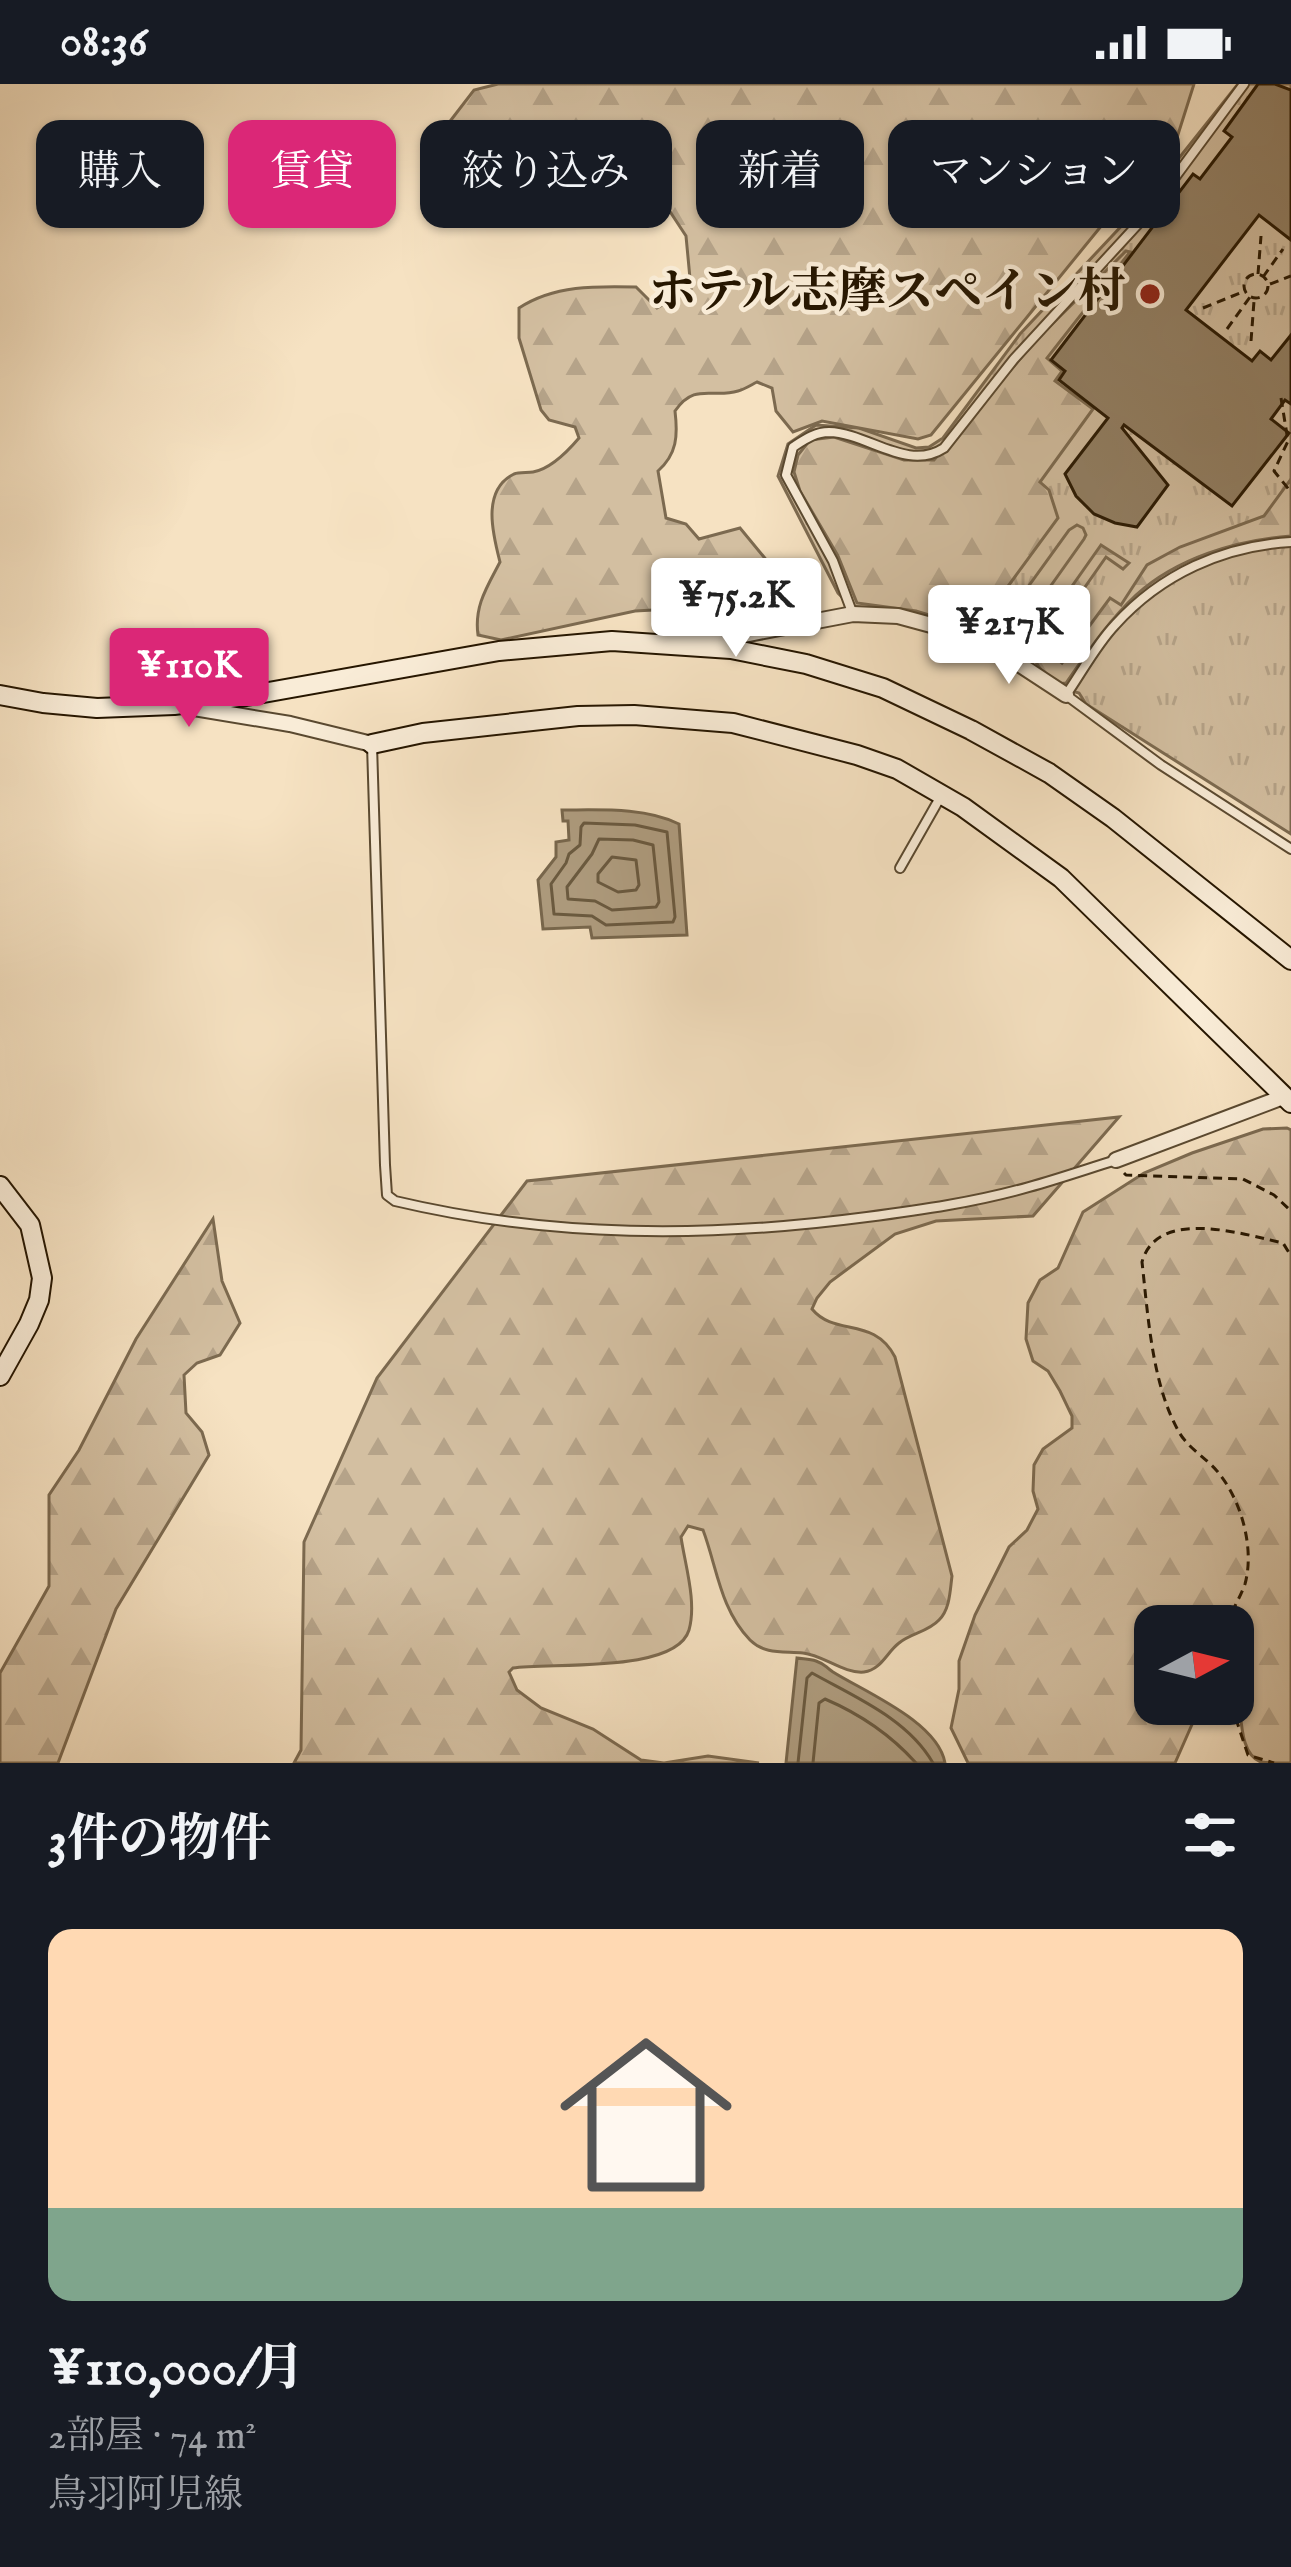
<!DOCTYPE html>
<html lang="ja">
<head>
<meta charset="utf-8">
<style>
  :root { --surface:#171b24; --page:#20242c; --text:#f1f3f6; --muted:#9ea1a6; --line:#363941; --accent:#db2777 }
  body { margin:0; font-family:"IM FELL English","Noto Serif JP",serif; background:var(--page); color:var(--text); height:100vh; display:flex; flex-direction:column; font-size:45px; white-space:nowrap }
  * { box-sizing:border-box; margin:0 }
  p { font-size:39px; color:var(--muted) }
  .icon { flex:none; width:66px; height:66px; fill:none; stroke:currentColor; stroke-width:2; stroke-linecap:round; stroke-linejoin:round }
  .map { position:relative; height:1679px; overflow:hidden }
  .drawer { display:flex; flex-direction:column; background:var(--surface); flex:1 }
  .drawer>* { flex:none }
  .guide { position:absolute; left:36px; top:36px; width:1221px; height:108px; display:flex; gap:24px }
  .needle { width:78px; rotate:83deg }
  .fabs { position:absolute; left:1134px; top:1521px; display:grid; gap:24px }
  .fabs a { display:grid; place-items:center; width:120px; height:120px; border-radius:24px; background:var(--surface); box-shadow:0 3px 9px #0004; font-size:60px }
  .price { position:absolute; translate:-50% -102px; padding:0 27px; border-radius:12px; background:#fff; color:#222; font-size:39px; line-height:78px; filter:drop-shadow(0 3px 6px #0008) }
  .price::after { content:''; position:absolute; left:50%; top:72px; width:36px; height:27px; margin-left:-18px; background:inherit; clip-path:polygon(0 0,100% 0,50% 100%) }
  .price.active { background:var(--accent); color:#fff }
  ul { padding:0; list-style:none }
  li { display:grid; align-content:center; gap:24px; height:636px; padding:0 48px }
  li+li { border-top:3px solid var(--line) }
  li span { display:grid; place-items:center; height:372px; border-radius:24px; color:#555 }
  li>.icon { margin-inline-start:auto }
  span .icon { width:216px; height:216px; fill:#fffc; stroke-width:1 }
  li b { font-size:51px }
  h2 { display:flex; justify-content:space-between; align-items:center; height:144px; padding:0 48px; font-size:51px }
  .tag { padding:0 42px; border-radius:24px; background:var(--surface); box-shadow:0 3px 9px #0004; font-size:42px; line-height:108px }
  .tag.active { background:var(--accent); color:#fff }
  .status { display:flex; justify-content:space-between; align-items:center; height:84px; padding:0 60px; background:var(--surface); direction:ltr }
  .status svg { height:33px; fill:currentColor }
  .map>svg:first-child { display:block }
  .grass { fill:url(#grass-tufts); stroke:#7c6a50; stroke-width:3 }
  .forest { fill:url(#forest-firs); stroke:#7c6a50; stroke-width:3 }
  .garden { fill:#d3bfa1; stroke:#7c6a50; stroke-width:3 }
  .water { fill:#af9d80; stroke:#78674d; stroke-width:3 }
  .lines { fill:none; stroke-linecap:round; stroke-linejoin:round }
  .shore { stroke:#6a5a40; stroke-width:3 }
  .building { fill:#928065; stroke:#261600; stroke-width:3 }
  .lane-casing { stroke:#5a4930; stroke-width:12 }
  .street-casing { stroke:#5a4930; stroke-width:18 }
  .secondary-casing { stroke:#261600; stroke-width:22 }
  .path { stroke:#261600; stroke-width:3; stroke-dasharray:9 6; stroke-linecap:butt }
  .lane { stroke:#f9ecd7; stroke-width:8 }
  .street { stroke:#f9ecd7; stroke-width:14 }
  .secondary { stroke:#f9ecd7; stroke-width:18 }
  .poi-dot { fill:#8f2418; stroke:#f9ecd7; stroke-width:4.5 }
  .labels { text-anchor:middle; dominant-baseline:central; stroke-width:9; stroke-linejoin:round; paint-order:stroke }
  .poi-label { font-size:48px; font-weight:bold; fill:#261600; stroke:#f9ecd7; text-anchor:end }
</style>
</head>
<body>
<div class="status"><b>08:36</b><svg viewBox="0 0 49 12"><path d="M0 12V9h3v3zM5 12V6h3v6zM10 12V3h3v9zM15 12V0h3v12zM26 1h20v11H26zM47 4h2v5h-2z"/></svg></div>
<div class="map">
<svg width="1291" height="1679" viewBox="0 0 1291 1679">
  <defs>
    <pattern id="grass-tufts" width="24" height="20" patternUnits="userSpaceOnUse" patternTransform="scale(3)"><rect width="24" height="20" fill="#d3bfa1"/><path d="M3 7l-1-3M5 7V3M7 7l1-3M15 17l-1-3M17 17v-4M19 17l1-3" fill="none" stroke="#b5a389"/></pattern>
    <pattern id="forest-firs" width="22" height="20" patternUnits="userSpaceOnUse" patternTransform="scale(3)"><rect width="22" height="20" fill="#d3bfa1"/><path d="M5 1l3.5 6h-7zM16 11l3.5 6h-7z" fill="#b5a389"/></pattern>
  </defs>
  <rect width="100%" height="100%" fill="#f6e2c2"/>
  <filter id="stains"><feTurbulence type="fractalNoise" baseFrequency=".00167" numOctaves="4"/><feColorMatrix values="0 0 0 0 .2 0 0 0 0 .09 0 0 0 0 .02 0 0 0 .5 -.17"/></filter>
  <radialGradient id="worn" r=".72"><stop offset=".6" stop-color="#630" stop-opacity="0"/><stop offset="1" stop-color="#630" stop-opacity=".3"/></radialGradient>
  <!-- grass -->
  <polygon class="grass" points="1238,0 1291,0 1291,750 1086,620 1079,609 1057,603 980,544 854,525 838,509 778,392 788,360 816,341 859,344 916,364 929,363 943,354 1020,250 1144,118"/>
  <!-- forest -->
  <g class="forest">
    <path d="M498,0H1194L1175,60L1111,130L931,351L918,355L822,337L793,348L776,327L772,304L757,298C751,301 745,305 738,307C712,315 695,298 675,327C678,352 677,370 658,387L666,434L686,440L699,455L740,444L792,507L746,521L635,527L501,556L478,551C474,522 487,503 500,478C493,451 481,406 514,390C519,388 528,389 533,388C550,385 568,367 579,354L575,343L549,336L541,326L519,254V224C554,201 596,202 636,203L657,224L691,205L686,152L642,85L574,71L484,85L455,81L443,69L441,49L474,6Z"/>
    <polygon points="1126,167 1130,168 1047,274 1062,287 1055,297 1093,325 1040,398 1049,406 1058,434 984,535 955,539 916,527 857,519 838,472 800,407 794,388 798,371 810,356 834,353 904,376 934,376 1037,255"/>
    <path d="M1291,395V452C1236,456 1177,474 1136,511C1109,536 1087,569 1066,599L1057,600C1042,588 1032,580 1032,559L1101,461L1129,479L1123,485L1106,473L1043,563L1062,579L1110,514L1121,521L1147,481L1180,463L1264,432Z"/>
    <path d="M1119,1033L1033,1132L936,1137L895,1150L830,1198L817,1214L812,1225C835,1253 874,1232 895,1273L952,1492C950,1507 950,1525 939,1536C928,1548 911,1549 899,1559C887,1568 881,1586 864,1588C844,1590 823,1571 803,1569C784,1567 765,1571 750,1556C720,1525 717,1483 703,1446L688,1442L681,1453C685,1481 697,1518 689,1546C676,1590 549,1578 513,1584L509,1588L517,1606L541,1624L593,1645L641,1676L664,1679L708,1672L759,1679H294L301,1666L304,1458L377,1294L527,1097Z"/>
    <path d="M1287,1044L1291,1046V1679C1283,1679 1268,1679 1261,1678C1234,1668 1245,1615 1233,1596V1542H1155V1620H1201L1175,1679H968L951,1644L959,1605V1577L975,1531L1009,1463L1027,1446L1038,1425L1033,1407L1034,1381L1043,1365L1072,1344V1332L1060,1307L1048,1287L1033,1277L1026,1255L1028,1219L1040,1196L1058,1184L1083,1128L1144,1089L1192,1069L1263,1045Z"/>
    <polygon points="213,1135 222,1197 240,1239 220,1271 197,1279 184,1291 186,1329 202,1348 209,1371 116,1525 58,1679 0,1679 0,1589 49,1502 49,1411 79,1366 136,1255"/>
  </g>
  <!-- garden -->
  <polygon class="garden" points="1077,441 1083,444 1086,451 1084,455 1013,555 1002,558 998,552 999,543 1069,446"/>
  <!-- water -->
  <g class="water">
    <path d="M562,726C599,726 645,723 679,740L687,851L592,854L590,843L543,845L538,796L556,773V758L569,756L568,737H563Z"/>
    <path d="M797,1574C803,1575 810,1575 816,1577C827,1581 824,1582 833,1588C865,1608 938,1638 945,1679H786Z"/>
  </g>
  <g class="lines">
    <!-- shore -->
    <g class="shore">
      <polygon points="584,739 635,741 667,748 675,833 673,838 606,841 592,832 554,830 551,800 566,779 569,770 580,761 581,743"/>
      <polygon points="599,755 633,756 653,761 659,818 656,823 612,826 595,817 568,815 567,803 592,770"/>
      <polygon points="612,773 636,776 639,801 636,806 618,808 598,798 598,790"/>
      <path d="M798,1679L807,1594L812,1589C855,1613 908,1635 933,1679"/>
      <path d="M813,1679L819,1619L825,1615C860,1630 890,1650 916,1679"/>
    </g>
  </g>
  <!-- building -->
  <polygon class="building" points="1258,0 1275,0 1291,6 1291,156 1259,131 1186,226 1252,277 1260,267 1271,276 1291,251 1291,320 1285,316 1271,335 1289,349 1232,422 1124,341 1122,344 1168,401 1137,443 1115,439 1094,430 1076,412 1065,390 1108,334 1059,296 1065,287 1051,276 1193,90 1200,95 1232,53 1224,47"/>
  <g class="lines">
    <defs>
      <g id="lane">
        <path d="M1291,458C1223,462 1161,490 1115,541C1096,561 1082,588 1066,611L1161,681L1291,765"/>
        <path d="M852,528L833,477L786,391L793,363C804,356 815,348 829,348C868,349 907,388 944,364L1014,275L1150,127L1244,0"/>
        <path d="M372,661L385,1081L387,1111L395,1117C551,1154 708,1154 867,1133C921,1126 976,1118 1029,1103C1058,1095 1087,1085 1116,1076"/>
        <polyline points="900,784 941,712"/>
      </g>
      <g id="street">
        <polyline points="677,554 743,551 853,530 898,532 979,554 1066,611"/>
        <polyline points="188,623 290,640 372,660"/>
        <polyline points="1116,1076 1283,1013"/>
      </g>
      <g id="secondary">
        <polyline points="0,611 43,619 97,624 174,621 246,612 499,567 612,557 731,565 806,580 883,604 971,646 1049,689 1113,734 1291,876"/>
        <polyline points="372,660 423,649 578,632 634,631 733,639 857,671 897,685 963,723 1061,794 1291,1019"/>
        <polyline points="0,1102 30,1141 42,1194 39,1216 29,1240 0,1292"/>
      </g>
    </defs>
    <!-- lane casing -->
    <use href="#lane" class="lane-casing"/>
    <!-- street casing -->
    <use href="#street" class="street-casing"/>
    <!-- secondary casing -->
    <use href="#secondary" class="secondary-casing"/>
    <!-- path -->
    <g class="path">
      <circle cx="1256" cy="202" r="12"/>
      <polyline points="1258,190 1261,152"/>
      <polyline points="1263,193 1283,165"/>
      <polyline points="1270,200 1291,192"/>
      <polyline points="1203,224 1245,207"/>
      <polyline points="1227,245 1250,213"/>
      <polyline points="1251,257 1254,217"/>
      <polyline points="1281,314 1288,357 1274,387 1291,408"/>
      <polyline points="1124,1089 1126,1091 1243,1095 1274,1111 1291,1127"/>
      <path d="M1226,1542C1231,1528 1240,1514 1245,1500C1255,1464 1241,1415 1217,1387C1206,1374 1187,1363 1179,1348C1152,1301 1148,1231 1142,1178C1157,1123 1243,1150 1283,1159L1291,1172"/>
      <polyline points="1231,1620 1248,1671 1274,1679"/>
    </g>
    <!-- lane -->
    <use href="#lane" class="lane"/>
    <!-- street -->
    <use href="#street" class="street"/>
    <!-- secondary -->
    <use href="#secondary" class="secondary"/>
  </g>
  <!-- markers -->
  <circle class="poi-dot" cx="1150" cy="210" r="12"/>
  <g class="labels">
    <!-- poi labels -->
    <g class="poi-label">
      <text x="1126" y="210">ホテル志摩スペイン村</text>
    </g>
  </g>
  <rect width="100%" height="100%" filter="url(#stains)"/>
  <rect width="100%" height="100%" fill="url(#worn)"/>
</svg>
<div class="fabs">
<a><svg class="needle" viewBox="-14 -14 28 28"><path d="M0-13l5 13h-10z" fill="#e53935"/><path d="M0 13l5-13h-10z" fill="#9ea1a6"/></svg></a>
</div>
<b class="price" style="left:736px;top:576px">¥75.2K</b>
<b class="price" style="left:1009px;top:603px">¥217K</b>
<b class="price active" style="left:189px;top:646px">¥110K</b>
<div class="guide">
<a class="tag">購入</a>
<a class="tag active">賃貸</a>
<a class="tag">絞り込み</a>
<a class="tag">新着</a>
<a class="tag">マンション</a>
</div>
</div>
<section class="drawer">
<h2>3件の物件<svg class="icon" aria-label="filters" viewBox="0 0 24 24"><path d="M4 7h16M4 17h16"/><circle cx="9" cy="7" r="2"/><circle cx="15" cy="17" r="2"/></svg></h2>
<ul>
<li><span style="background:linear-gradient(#ffd9b3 75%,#7fa58c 0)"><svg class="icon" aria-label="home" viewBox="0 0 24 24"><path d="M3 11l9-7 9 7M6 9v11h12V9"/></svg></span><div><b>¥110,000/月</b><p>2部屋 · 74 m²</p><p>鳥羽阿児線</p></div></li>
</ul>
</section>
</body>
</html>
